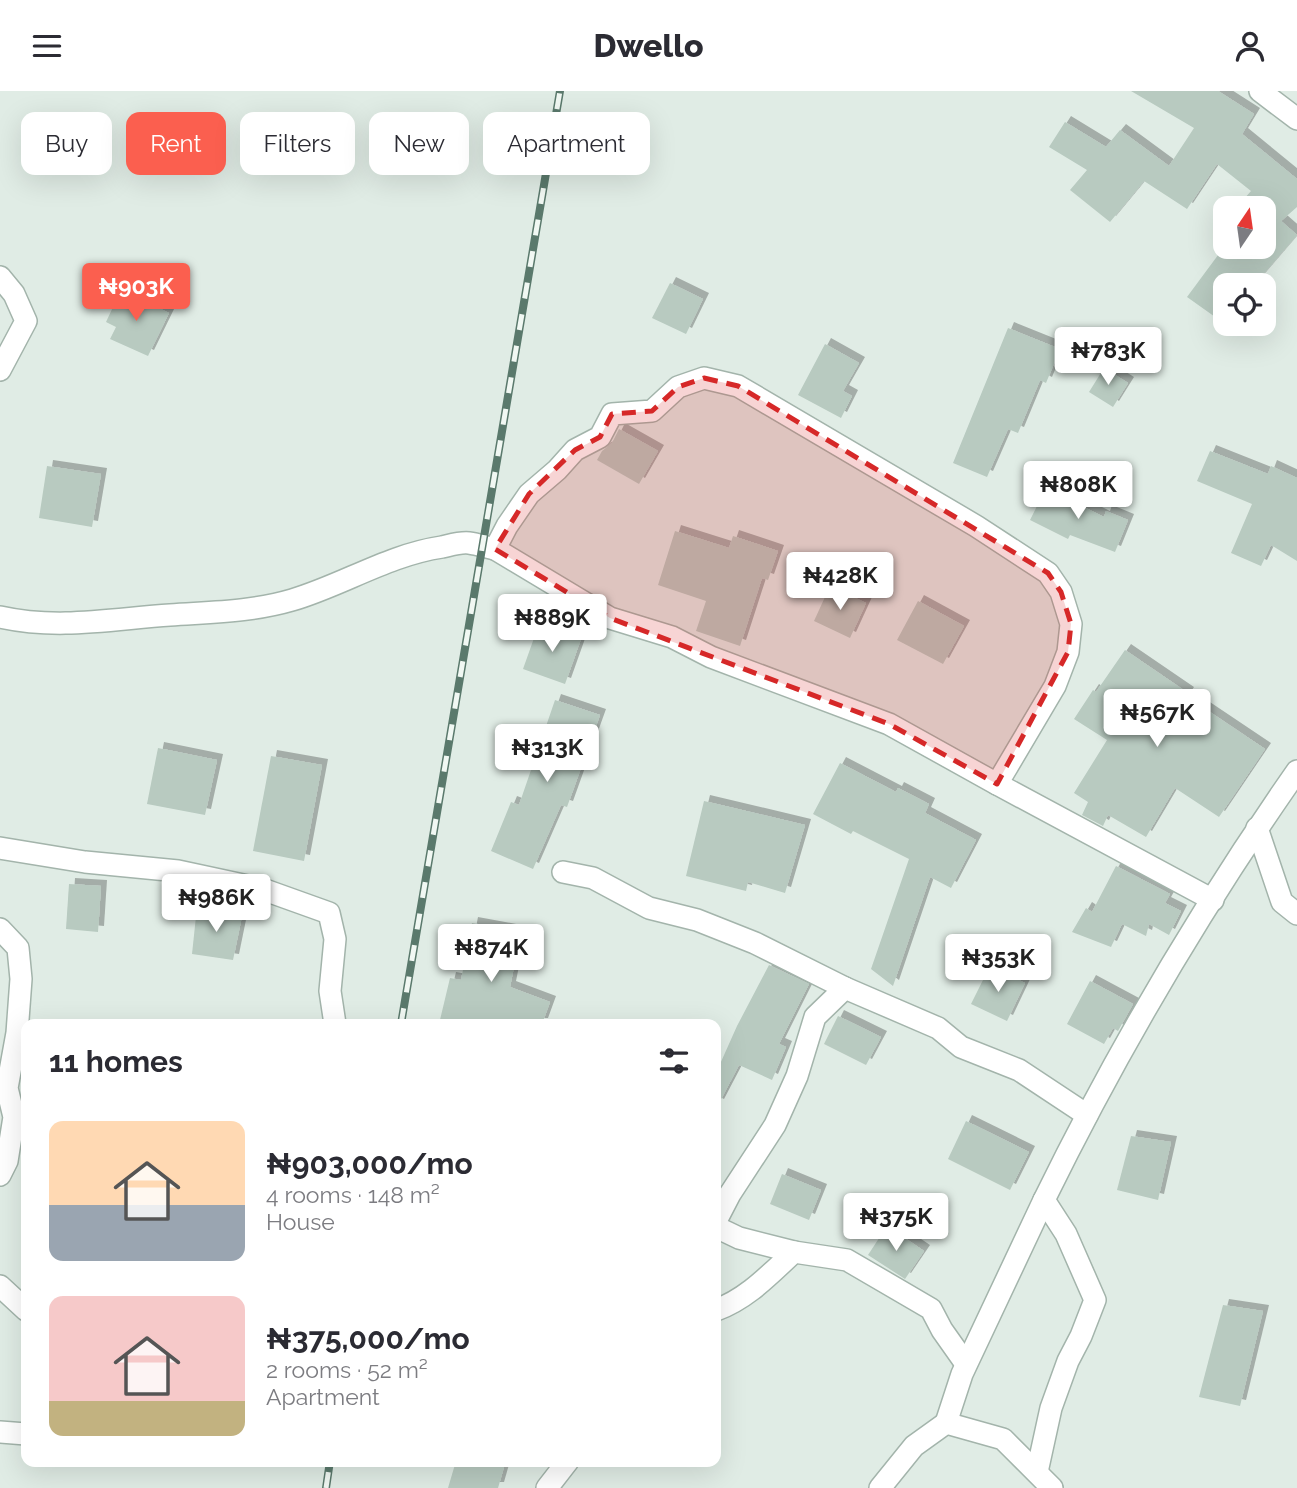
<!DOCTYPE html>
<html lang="en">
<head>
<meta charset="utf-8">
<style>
  :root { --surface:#fff; --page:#f2f2f3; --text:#2b2b33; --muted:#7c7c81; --accent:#fb5f4f }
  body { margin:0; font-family:Raleway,sans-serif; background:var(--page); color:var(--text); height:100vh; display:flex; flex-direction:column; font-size:26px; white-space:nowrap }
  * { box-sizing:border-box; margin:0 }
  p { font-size:23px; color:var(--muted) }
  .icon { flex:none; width:38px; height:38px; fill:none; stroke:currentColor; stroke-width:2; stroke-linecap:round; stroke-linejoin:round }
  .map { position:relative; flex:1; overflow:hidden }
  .drawer { position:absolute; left:21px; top:928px; width:700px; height:448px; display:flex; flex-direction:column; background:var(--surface); border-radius:14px; box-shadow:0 7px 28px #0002 }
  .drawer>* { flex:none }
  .banner { position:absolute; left:21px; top:21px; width:700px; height:63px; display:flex; gap:14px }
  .needle { width:46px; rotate:13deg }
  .fabs { position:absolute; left:1213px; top:105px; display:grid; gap:14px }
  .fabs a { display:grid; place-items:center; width:63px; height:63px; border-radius:14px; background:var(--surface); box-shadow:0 7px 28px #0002; font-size:35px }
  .price { position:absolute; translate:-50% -60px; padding:0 16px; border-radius:7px; background:#fff; color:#222; font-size:23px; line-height:46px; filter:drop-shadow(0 2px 4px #0008) }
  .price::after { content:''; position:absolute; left:50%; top:42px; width:21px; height:16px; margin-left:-10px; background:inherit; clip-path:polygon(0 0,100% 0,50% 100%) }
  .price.active { background:var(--accent); color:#fff }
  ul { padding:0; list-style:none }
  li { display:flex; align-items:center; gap:21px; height:175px; padding:0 28px }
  li span { display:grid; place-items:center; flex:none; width:196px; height:140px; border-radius:14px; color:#555 }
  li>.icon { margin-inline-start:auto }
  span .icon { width:84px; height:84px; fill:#fffc; stroke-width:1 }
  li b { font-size:30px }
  h2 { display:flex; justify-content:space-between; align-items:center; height:84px; padding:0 28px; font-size:30px }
  .chip { padding:0 24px; border-radius:14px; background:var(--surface); box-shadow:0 7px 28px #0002; font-size:24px; line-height:63px }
  .chip.active { background:var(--accent); color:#fff }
  header { display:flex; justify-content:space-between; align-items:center; height:91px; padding:0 28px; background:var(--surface); font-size:32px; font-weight:800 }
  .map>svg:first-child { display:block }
  .building { fill:#b8cac0; filter:url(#shadow) }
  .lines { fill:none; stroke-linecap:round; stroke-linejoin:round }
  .minor-casing { stroke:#a3b4ab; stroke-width:24 }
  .minor { stroke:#fff; stroke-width:21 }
  .rail-casing { stroke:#5a796c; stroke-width:8 }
  .rail { stroke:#f1f8f3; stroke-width:5; stroke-dasharray:16; stroke-linecap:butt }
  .marked { fill:#d62828; fill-opacity:0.2; stroke:#d62828; stroke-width:5; stroke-dasharray:14 9; stroke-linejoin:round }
</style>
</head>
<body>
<header><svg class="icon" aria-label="menu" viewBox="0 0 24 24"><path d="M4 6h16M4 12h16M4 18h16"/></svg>Dwello<svg class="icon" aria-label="person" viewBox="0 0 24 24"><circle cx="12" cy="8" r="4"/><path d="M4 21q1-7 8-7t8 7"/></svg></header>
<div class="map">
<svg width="1297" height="1397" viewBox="0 0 1297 1397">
  <defs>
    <filter id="shadow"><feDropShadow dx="6" dy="-6" stdDeviation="0" flood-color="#0004"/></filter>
  </defs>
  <rect width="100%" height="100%" fill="#e0ece5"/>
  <!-- building -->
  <g class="building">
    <polygon points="1131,0 1218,0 1254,23 1242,43 1297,88 1297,116 1281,130 1297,144 1254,194 1225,194 1225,233 1187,206 1224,156 1264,156 1264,117 1236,117 1251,100 1217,73 1187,118 1144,90 1110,131 1070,99 1087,79 1049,56 1065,31 1106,56 1120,39 1169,75 1194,37"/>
    <polygon points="670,192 703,208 686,243 652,227"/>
    <polygon points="121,199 169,222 148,265 110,248 116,236 106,231"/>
    <polygon points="1008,237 1060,258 1046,292 1040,289 1018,342 1008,338 987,386 953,372"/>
    <polygon points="825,253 859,272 843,300 852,305 841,327 798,304"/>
    <polygon points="1104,277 1128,292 1113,316 1089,301"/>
    <polygon points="619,338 658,360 639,393 597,369 602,360 612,352"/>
    <polygon points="1210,360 1268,383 1271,375 1297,387 1297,470 1271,454 1261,475 1231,462 1252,413 1197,390"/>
    <polygon points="47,375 101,383 92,436 39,427"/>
    <polygon points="1046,397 1104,426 1106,420 1128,429 1115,461 1070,444 1068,448 1030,429"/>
    <polygon points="675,440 729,457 733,445 778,460 768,489 762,487 740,555 696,540 706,510 658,494"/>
    <polygon points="830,495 866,512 850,547 814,530"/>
    <polygon points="918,510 964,535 943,573 897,549"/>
    <polygon points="539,533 581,548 565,593 523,578"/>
    <polygon points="1125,559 1188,602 1186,605 1265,658 1219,726 1175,697 1146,746 1108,724 1103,735 1082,724 1088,711 1074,702 1107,649 1074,628 1093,599 1096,601"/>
    <polygon points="555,609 600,624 567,716 561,714 533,778 491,760 511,711 519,714"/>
    <polygon points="158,657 217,669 205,724 147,713"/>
    <polygon points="271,665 322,674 304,770 253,760"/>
    <polygon points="840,672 896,701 898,697 929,713 925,722 976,749 951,797 930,786 893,895 871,878 909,768 853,740 851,743 813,723"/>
    <polygon points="704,710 805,734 785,802 748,791 746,800 686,785"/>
    <polygon points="1116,775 1170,803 1165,812 1181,820 1169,844 1149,833 1146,845 1122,833 1111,856 1072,841 1086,817 1092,821"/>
    <polygon points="69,793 101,795 98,841 66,838"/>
    <polygon points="197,816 242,825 233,869 192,863"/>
    <polygon points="472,832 521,841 510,896 550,911 542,933 439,933 450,887 461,889"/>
    <polygon points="769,874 809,893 779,953 786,956 772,989 739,974 718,1014 716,1013 716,982 737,935"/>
    <polygon points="990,875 1025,892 1007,930 971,913"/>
    <polygon points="1090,890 1133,913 1118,940 1113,937 1104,953 1067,933"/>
    <polygon points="838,925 881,946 866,974 824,953"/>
    <polygon points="966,1030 1029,1061 1010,1099 948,1068"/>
    <polygon points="1131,1045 1171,1051 1158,1109 1117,1099"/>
    <polygon points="782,1083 821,1099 809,1129 770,1113"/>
    <polygon points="887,1135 924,1160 905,1188 868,1164"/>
    <polygon points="1223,1214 1263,1220 1240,1315 1199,1306"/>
    <polygon points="456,1370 484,1370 504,1376 498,1397 448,1397"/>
  </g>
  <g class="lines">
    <defs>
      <g id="minor">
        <polyline points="1260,0 1297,28"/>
        <polyline points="0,186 14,203 26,230 0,279"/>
        <polyline points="495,458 610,527 672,546 711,566 889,633 997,693"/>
        <path d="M0,526C58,539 112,528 170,524C211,521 251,521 292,509C343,494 388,464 442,456C451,454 460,451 469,452C477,453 486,456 495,458L507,435L529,403L557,379L575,359L600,346L612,323L652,320L678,296L704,287L738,295L976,435L1048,482L1061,501L1071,533L1068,561L1055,595L997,693L1213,809"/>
        <polyline points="1257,737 1282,811 1297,823"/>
        <polyline points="0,757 85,771 178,780 262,798 329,822 335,848 330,900 335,933"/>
        <polyline points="563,781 593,787 649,817 697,829 755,852 845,897"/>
        <polyline points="0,838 18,857 21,888 17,942 7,997 14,1026 7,1070 0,1084"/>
        <polyline points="1044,1109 962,1283 946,1332 1003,1348 1052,1397"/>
        <polyline points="716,1130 730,1103 775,1034 797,985 815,926 845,897 938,937 961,956 1019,979 1087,1024"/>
        <polyline points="716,1136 739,1147 794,1161"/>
        <polyline points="0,1195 26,1219"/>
        <path d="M716,1219C747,1208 770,1183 794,1161L847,1169L931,1218L942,1239L966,1273"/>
        <polyline points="0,1341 26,1343"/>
        <path d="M1037,1381L1051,1317L1068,1270L1081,1245L1095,1209L1066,1143L1044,1109C1117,960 1202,816 1297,680"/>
        <polyline points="547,1397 568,1370"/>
        <polyline points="880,1397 914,1355 946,1332"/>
      </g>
    </defs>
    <!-- minor casing -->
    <use href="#minor" class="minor-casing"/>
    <!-- minor -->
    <use href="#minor" class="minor"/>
    <defs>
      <g id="rail">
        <polyline points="401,933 560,0"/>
        <polyline points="326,1397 330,1370"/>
      </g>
    </defs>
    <!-- rail casing -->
    <use href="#rail" class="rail-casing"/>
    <!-- rail -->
    <use href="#rail" class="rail"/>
  </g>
  <!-- marked area -->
  <path class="marked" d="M704,287L738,295L1048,482L1061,501L1071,533L1068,561L997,693L889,633L610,527L495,458L529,403L575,359L600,346L612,323L652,320L678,296Z"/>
</svg>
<div class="fabs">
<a><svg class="needle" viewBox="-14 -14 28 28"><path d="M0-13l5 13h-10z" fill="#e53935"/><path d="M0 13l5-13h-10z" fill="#7c7c81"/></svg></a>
<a><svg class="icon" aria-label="locate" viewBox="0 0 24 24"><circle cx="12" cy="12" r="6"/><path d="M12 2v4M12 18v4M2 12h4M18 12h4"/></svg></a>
</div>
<b class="price active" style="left:136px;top:232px">₦903K</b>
<b class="price" style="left:1108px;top:296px">₦783K</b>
<b class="price" style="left:1078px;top:430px">₦808K</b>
<b class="price" style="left:840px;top:521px">₦428K</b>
<b class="price" style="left:552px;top:563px">₦889K</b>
<b class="price" style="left:1157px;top:658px">₦567K</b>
<b class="price" style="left:547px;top:693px">₦313K</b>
<b class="price" style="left:216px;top:843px">₦986K</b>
<b class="price" style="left:491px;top:893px">₦874K</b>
<b class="price" style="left:998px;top:903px">₦353K</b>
<b class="price" style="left:896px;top:1162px">₦375K</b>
<div class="banner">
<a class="chip">Buy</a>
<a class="chip active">Rent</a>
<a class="chip">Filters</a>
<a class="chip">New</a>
<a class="chip">Apartment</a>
</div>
<section class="drawer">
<h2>11 homes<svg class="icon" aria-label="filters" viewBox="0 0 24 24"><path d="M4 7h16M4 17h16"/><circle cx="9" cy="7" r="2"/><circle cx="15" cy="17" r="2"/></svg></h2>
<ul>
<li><span style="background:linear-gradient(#ffd9b3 60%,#9aa5b1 0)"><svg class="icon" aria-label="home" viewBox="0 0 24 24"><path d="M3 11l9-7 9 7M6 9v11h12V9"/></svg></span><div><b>₦903,000/mo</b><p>4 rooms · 148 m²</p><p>House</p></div></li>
<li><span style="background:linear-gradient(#f6c9c9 75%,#c2b280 0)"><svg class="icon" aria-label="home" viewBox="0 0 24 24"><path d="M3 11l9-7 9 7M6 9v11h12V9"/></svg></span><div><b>₦375,000/mo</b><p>2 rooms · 52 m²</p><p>Apartment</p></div></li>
</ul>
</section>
</div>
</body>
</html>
